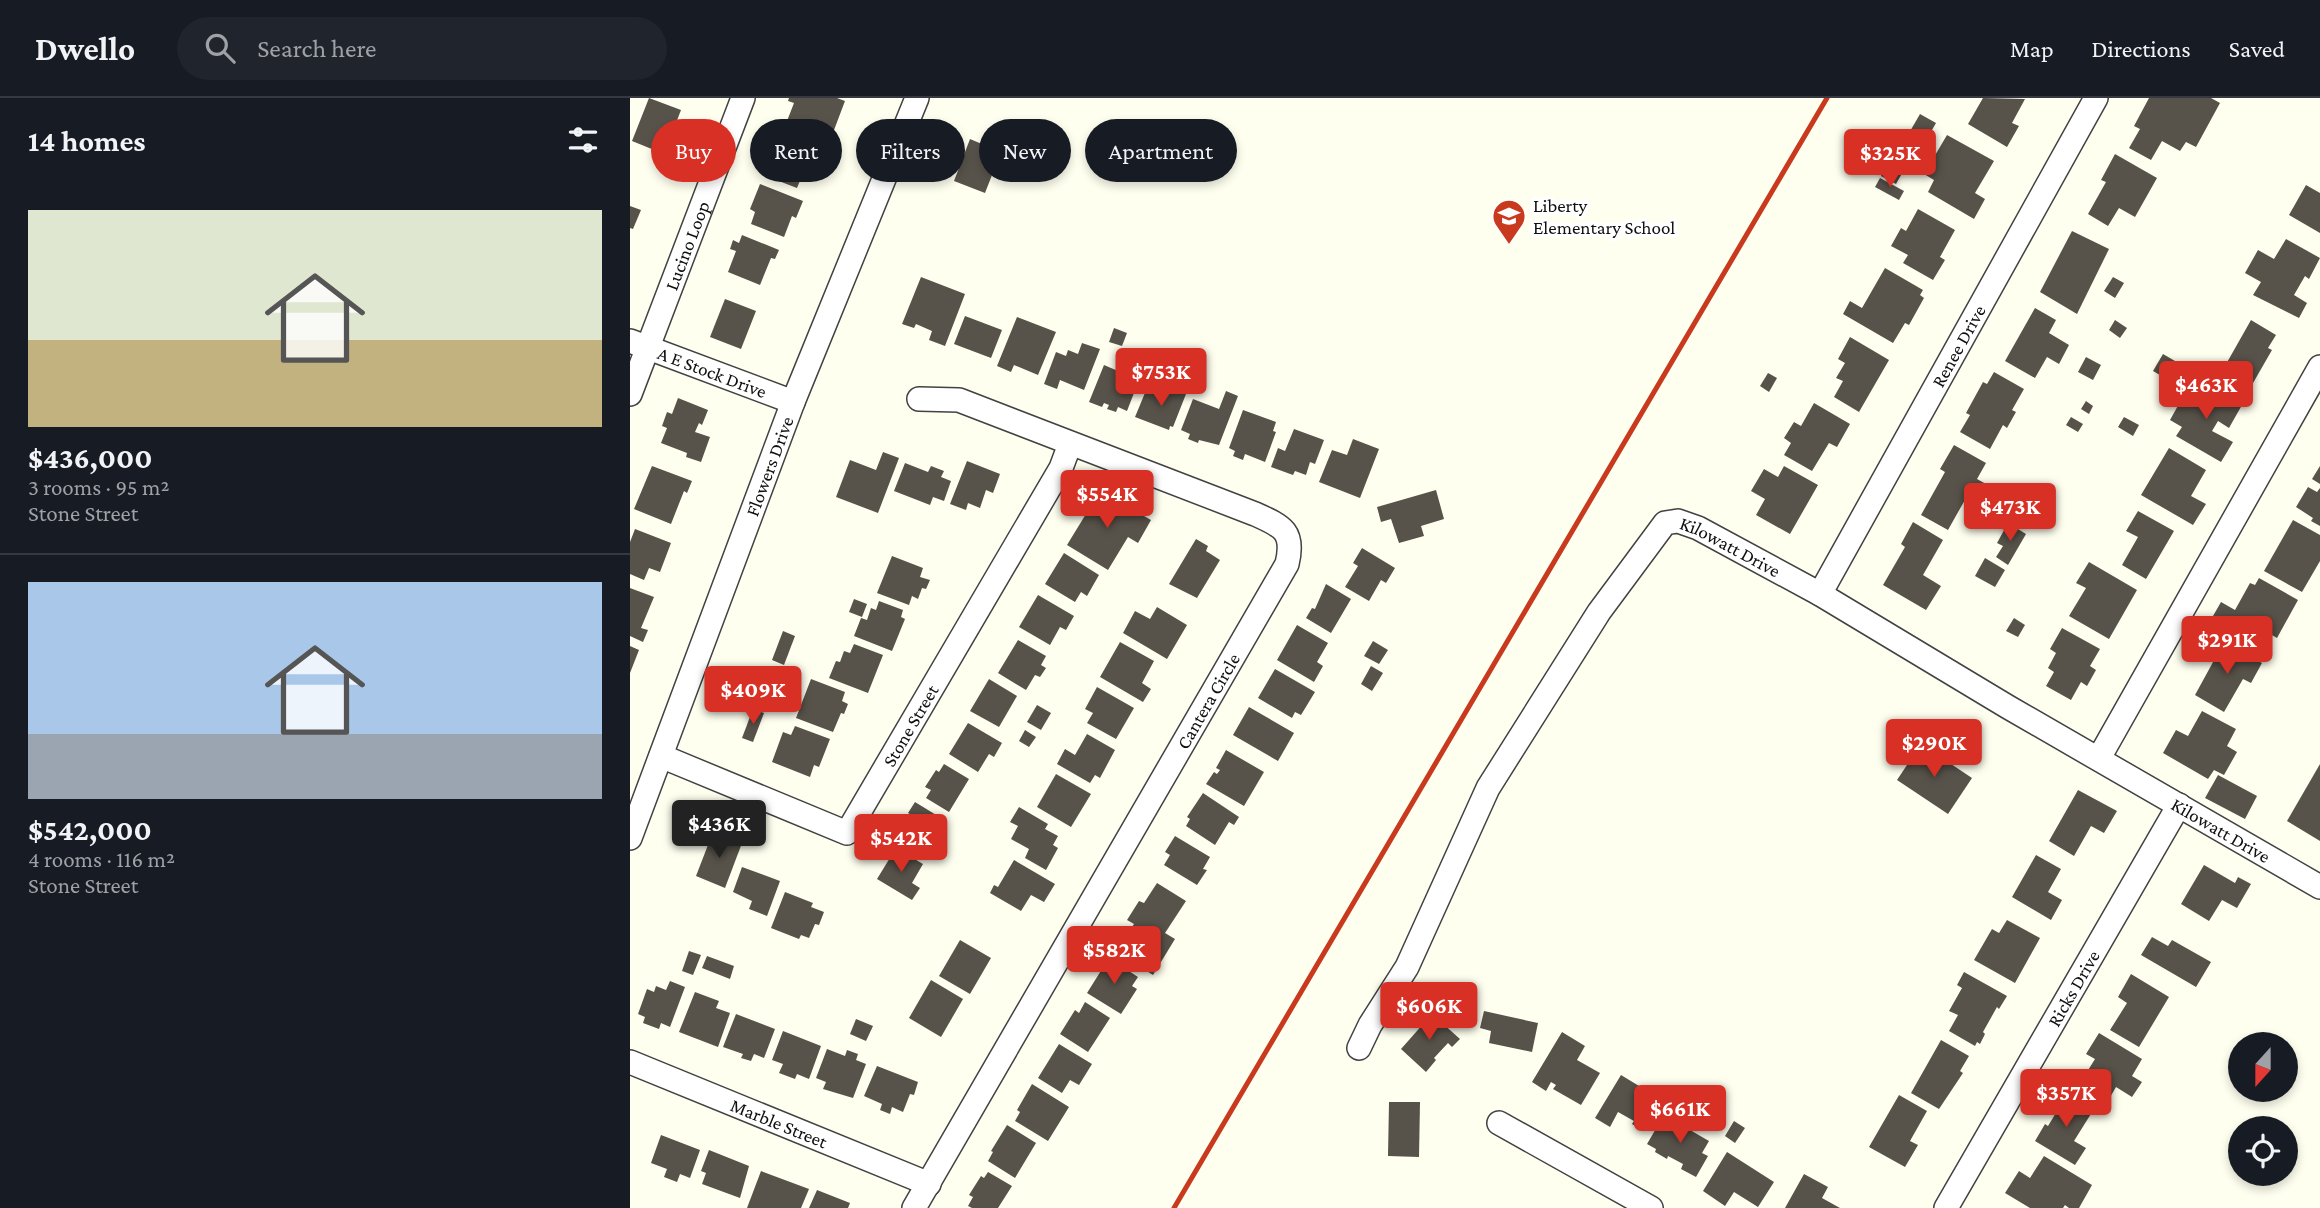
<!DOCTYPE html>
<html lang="en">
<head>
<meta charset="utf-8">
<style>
  :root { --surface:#171b24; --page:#20242c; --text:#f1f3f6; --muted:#9ea1a6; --line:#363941; --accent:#d93025 }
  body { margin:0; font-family:"Crimson Pro",serif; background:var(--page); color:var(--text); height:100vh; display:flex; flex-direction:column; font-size:26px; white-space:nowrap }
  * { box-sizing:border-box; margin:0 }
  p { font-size:23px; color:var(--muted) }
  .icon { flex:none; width:38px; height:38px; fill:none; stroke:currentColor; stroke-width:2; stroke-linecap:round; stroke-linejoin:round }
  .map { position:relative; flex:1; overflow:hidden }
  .side { display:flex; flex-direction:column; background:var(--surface); width:630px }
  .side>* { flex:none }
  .banner { position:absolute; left:21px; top:21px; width:665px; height:63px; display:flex; gap:14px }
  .needle { width:46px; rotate:201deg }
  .controls { position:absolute; left:1598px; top:934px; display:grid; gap:14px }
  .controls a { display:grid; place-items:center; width:70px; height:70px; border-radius:50%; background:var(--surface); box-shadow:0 4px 10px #0003; font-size:35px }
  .price { position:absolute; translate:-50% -60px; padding:0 16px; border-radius:7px; background:var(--accent); color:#fff; font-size:23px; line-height:46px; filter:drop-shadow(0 2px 4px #0008) }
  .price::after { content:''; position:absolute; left:50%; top:42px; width:21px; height:16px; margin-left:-10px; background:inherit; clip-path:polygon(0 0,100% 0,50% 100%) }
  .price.active { background:#222; color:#fff }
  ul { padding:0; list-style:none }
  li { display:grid; align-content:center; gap:14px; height:371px; padding:0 28px }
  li+li { border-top:2px solid var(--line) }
  li span { display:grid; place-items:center; height:217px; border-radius:0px; color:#555 }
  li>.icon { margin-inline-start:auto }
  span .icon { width:126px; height:126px; fill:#fffc; stroke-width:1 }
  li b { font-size:30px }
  h2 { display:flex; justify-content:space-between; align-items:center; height:84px; padding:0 28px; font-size:30px }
  .pill { padding:0 24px; border-radius:32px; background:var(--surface); box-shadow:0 4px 10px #0003; font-size:24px; line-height:63px }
  .pill.active { background:var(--accent); color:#fff }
  header { display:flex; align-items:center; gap:42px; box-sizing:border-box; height:98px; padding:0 35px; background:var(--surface); border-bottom:2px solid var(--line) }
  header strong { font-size:33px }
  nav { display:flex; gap:38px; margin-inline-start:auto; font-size:24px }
  .search { width:490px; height:63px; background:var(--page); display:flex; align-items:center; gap:18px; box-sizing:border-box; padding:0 24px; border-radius:38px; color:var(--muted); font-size:26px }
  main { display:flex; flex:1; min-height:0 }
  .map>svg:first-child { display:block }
  .building { fill:#58534a }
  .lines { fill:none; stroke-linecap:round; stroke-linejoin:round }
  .minor-casing { stroke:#424242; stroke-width:26 }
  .minor { stroke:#fff; stroke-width:23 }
  .rail { stroke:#c9391d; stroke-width:5 }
  .labels { text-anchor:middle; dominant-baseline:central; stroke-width:7; stroke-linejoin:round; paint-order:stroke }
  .poi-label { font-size:19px; fill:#0f0f0f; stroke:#fff; text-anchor:start }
  .street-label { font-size:19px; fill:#0f0f0f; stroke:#fff }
</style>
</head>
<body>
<header>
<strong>Dwello</strong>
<div class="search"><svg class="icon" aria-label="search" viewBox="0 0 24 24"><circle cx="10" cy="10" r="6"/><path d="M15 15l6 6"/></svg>Search here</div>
<nav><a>Map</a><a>Directions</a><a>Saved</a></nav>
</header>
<main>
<section class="side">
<h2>14 homes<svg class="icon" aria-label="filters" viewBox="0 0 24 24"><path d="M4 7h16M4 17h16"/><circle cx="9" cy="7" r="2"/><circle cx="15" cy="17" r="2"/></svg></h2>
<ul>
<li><span style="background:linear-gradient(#dfe7d0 60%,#c2b280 0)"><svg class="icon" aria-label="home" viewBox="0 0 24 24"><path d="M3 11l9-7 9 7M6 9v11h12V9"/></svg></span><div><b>$436,000</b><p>3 rooms · 95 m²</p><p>Stone Street</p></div></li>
<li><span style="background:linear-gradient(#a9c7e8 70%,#9aa5b1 0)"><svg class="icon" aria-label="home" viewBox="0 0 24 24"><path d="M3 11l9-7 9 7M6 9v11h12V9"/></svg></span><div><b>$542,000</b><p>4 rooms · 116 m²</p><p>Stone Street</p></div></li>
</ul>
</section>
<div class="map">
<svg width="1690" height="1110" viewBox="0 0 1690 1110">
  <rect width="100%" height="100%" fill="#fffff0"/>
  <!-- building -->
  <g class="building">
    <polygon points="19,0 51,12 34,56 2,43"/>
    <polygon points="159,0 207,0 215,3 201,40 157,23 164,5 158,3"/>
    <polygon points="1353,0 1395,1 1382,25 1389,28 1377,49 1338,26"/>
    <polygon points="1519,0 1581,0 1590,5 1566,49 1556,44 1550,53 1532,43 1521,62 1499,50 1510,31 1504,28"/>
    <polygon points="1290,16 1306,25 1291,51 1275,42"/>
    <polygon points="1317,37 1364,63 1345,95 1355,101 1344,121 1298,94 1304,82 1294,76"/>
    <polygon points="147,40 182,53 167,90 133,77"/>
    <polygon points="340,41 371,54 355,95 324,83"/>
    <polygon points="1265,54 1279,63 1266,86 1251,78"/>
    <polygon points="1485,56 1527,80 1505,119 1489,110 1478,128 1458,116 1476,84 1471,82"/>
    <polygon points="1250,80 1274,93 1269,102 1245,89"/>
    <polygon points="130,86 173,103 166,120 162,118 154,139 121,126 125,114 120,111"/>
    <polygon points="1676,87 1690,95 1690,135 1659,117"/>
    <polygon points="0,108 11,112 3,131 0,130"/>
    <polygon points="1288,111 1325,132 1310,159 1315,162 1303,182 1273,165 1278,157 1261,148 1271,130 1276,133"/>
    <polygon points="1442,133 1479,151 1447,216 1410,194"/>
    <polygon points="112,137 149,152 145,161 141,160 130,187 98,174 106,153 100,151 103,142 109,145"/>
    <polygon points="1656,141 1690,160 1679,181 1675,178 1664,197 1677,205 1669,220 1623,197 1631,184 1615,175 1628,152 1644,161"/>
    <polygon points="1255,170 1293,192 1290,197 1294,200 1279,227 1275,225 1263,245 1213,216 1220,203 1232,210"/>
    <polygon points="291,179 335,196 315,248 299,242 302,233 286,226 284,230 272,226"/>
    <polygon points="1483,179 1494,185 1485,200 1474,193"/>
    <polygon points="95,201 126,213 111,251 80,239"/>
    <polygon points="1405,210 1426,222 1419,235 1439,247 1429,266 1417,259 1405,280 1375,263"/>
    <polygon points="335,218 372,232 361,260 324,246"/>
    <polygon points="387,219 426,234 408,277 384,267 381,274 367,268"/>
    <polygon points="1485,222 1497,230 1490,240 1479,232"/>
    <polygon points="1621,222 1646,237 1638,250 1642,252 1619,292 1591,275"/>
    <polygon points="484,230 497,235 492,248 479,244"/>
    <polygon points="1220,239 1259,262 1229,314 1204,299 1213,283 1206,280 1215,265 1208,261"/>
    <polygon points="452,245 470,251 454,292 430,282 427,291 414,286 426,254 436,258 438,252 448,256"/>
    <polygon points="553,256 570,262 565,278 548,272"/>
    <polygon points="1533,256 1545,263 1535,280 1523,273"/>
    <polygon points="1456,259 1471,267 1463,282 1448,274"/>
    <polygon points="474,267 509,282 497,313 488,309 486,314 477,311 479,307 474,305 472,309 459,304"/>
    <polygon points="1364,274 1394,291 1382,312 1386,314 1377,330 1373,327 1360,351 1330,334 1340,317 1336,315 1353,284 1357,286"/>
    <polygon points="1138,275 1147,280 1139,294 1130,288"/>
    <polygon points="1576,287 1612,307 1599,330 1588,323 1582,333 1603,344 1591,364 1546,338 1552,329 1540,322 1555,295 1567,302"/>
    <polygon points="517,290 537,298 540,290 556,296 543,329 540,328 539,332 505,319"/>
    <polygon points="596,293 608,298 589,347 569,342 568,345 558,341 560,336 551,332 563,301 589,311"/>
    <polygon points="48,300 78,312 72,327 69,325 65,334 80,339 71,364 56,359 57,355 31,345 37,330 32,328 37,314 42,316"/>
    <polygon points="1456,303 1463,308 1459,316 1451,311"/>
    <polygon points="1184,305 1220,326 1207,349 1199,345 1182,373 1154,357 1161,345 1154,340 1164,324 1171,328"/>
    <polygon points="613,312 646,324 643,333 646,334 635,364 615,356 613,362 603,358 605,353 599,350"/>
    <polygon points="1441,319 1453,326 1448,334 1436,327"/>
    <polygon points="1494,319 1509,327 1503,338 1488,329"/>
    <polygon points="664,331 694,342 685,366 680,364 676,377 665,373 663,377 641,369 648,350 655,353"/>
    <polygon points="723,341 749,351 730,400 689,384 702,352 717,357"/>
    <polygon points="1324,347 1356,365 1347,381 1356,386 1345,405 1336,400 1318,432 1291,417 1315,374 1310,371"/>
    <polygon points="1539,350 1576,372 1561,398 1576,406 1563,427 1511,397"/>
    <polygon points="253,354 269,360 248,415 206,399 220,362 246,372"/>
    <polygon points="337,363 370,376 363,395 356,392 350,410 338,405 336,412 320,406"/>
    <polygon points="275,365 298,374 301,368 314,373 311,379 321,383 314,403 303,399 300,407 264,393"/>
    <polygon points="22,368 62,383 57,395 54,393 41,426 4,411"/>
    <polygon points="1154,368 1188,387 1160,436 1126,417 1135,401 1121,393 1134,371 1148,379"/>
    <polygon points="1690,368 1690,386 1682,381"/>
    <polygon points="1678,389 1687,394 1690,390 1690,428 1681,423 1683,420 1666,409"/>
    <polygon points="806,392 814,421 791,428 794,438 769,445 761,421 751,424 747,409"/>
    <polygon points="470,393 521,422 508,445 498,439 478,472 437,447"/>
    <polygon points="1508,413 1544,433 1516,481 1492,467 1508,439 1496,433"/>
    <polygon points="1663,422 1690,437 1690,463 1672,494 1634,473"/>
    <polygon points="1283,424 1313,442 1293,477 1311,488 1296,512 1253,487 1275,449 1271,446"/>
    <polygon points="1378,425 1396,436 1378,467 1366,459 1373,448 1367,445"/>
    <polygon points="5,431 41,445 30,474 19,470 14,482 0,476 0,444"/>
    <polygon points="566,441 578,448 576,453 590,462 567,500 539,486"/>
    <polygon points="732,450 765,470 756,485 751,482 739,503 715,489 728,468 723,465"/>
    <polygon points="434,455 469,477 457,498 451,494 445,504 415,486"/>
    <polygon points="262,458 293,470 290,479 300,482 296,491 292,490 288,501 282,498 279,507 247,495"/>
    <polygon points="1355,460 1375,472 1365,489 1345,478"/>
    <polygon points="1459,464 1507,492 1479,541 1439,518 1456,490 1446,485"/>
    <polygon points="1629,480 1668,502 1647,540 1635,533 1626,551 1579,525 1591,504 1605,512 1620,485 1625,487"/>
    <polygon points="696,486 721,501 701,535 676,520 682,510 685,511"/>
    <polygon points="0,490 24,499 11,530 18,532 13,544 0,538"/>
    <polygon points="408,497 444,518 436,532 430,529 420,547 389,529"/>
    <polygon points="224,501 237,506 232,519 219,514"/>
    <polygon points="249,503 273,512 271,519 275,521 262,553 224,538 231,520 237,522 241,510 246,512"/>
    <polygon points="527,509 557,527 537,561 493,535 505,513 520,521"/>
    <polygon points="1384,520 1395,527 1388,539 1376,533"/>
    <polygon points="667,527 698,545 687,564 693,568 684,584 647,562"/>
    <polygon points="1432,530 1470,551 1460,568 1466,572 1457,588 1451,584 1441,602 1416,588 1424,574 1418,570 1426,555 1420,551"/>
    <polygon points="153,533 165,538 154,567 142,562"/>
    <polygon points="388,542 416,558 411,567 416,570 410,579 405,577 396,592 368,575"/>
    <polygon points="743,543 758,552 749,566 734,558"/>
    <polygon points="490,544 524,563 512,585 521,591 513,604 470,579"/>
    <polygon points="1594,544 1632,565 1621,585 1613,581 1594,614 1565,597"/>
    <polygon points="224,546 253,557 238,595 199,580 206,563 210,564 214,553 220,555"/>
    <polygon points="0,548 9,552 0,575"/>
    <polygon points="741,568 753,575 742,593 731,586"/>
    <polygon points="645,571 685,594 671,617 665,614 662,620 628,600"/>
    <polygon points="181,581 215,594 212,603 218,606 214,616 211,615 203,634 166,620"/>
    <polygon points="359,581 387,598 369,629 340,613"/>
    <polygon points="467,589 504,610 486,641 457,625 463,615 455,611"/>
    <polygon points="407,607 421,615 411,632 397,624"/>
    <polygon points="619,609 664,635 648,663 603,637"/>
    <polygon points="123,611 134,615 123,644 112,640"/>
    <polygon points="1572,613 1606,631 1597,648 1607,654 1594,677 1584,672 1578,681 1533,655 1546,632 1558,638"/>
    <polygon points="338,625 372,645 364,659 359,656 348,674 319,656"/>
    <polygon points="165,628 200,641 189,669 184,667 180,679 142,664 153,634 161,637"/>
    <polygon points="395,632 406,639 399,649 389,643"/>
    <polygon points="457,636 485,652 470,680 465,677 460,685 427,666 435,651 445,657"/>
    <polygon points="1291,646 1342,680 1318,716 1267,682"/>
    <polygon points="596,652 634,674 614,708 576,686 584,674 587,676 590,672 586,670"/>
    <polygon points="314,666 339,681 319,714 296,700 301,692 295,689 306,672 309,674"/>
    <polygon points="1690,666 1690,743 1657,723"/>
    <polygon points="426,676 461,696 441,729 407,709"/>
    <polygon points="1588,677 1627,698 1615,721 1575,700"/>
    <polygon points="1448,692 1487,713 1474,735 1461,728 1444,758 1419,743"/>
    <polygon points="573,695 609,719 604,727 599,724 585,747 556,728 560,721 557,719"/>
    <polygon points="285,704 316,723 313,729 317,731 307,749 302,747 295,757 272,743 278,732 271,728 276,719 281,722 283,718 278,715"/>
    <polygon points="389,709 418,726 415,731 428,738 423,747 428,750 416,772 395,760 399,751 381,741 388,728 380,724"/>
    <polygon points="83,734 112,745 95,790 66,778"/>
    <polygon points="545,738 580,759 573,771 577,772 567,787 534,767 540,757 535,754"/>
    <polygon points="266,750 293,766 282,785 290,790 282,802 247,781"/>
    <polygon points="1406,757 1431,771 1418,794 1432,802 1421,822 1382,799"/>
    <polygon points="384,762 425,786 414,804 401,797 391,813 360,795 364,787 368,789"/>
    <polygon points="1574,767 1605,785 1608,779 1621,786 1607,810 1592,802 1579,823 1551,806"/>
    <polygon points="112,769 150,783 137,818 119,811 122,803 103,794"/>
    <polygon points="527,785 556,803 535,835 545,841 523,877 482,851 496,829 500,832 504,826 497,822 509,803 514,805"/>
    <polygon points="155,794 183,805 181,809 194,814 189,827 185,826 179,840 171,837 169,841 141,830"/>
    <polygon points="1377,822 1410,840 1385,885 1344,862 1362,831 1369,835"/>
    <polygon points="1522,839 1538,848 1542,842 1581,864 1566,889 1511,857"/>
    <polygon points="330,842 361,860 340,896 309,878"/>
    <polygon points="59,853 71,857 63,877 52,873"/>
    <polygon points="77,858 104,868 100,881 72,870"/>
    <polygon points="479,860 508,879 502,888 507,891 491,916 457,895"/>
    <polygon points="1334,874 1377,898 1369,911 1367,909 1353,934 1355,936 1350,946 1347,944 1345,948 1319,933 1328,917 1319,913 1332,890 1327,887"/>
    <polygon points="1501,876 1539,899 1509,949 1480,932 1497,905 1488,899"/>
    <polygon points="301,882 333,901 311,939 279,920"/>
    <polygon points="40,883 55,889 40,929 31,925 29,931 13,925 15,919 8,916 17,891 24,894 26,888 36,892"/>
    <polygon points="65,894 89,903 86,910 100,915 88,949 49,934"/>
    <polygon points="455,904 480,920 458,954 430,936 445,912 449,915"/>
    <polygon points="854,913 908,925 902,954 859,945 861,933 850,930"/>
    <polygon points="106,916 145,931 134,960 124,956 121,963 111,960 113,956 93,949"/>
    <polygon points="802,916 830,941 822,949 818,945 804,960 806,962 796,974 771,951"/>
    <polygon points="226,921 243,928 236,943 220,936"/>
    <polygon points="153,933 191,948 179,981 167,976 165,981 149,975 153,966 142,962"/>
    <polygon points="932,934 955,948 947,962 970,975 951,1007 923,991 926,987 921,984 916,993 902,984"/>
    <polygon points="1469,935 1512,961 1502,978 1512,984 1502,999 1486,989 1475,1008 1447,990 1465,961 1456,956"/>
    <polygon points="1311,942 1339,958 1330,973 1333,975 1309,1011 1281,995"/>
    <polygon points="429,946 462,966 449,987 440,982 432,995 408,980"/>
    <polygon points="197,951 215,958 217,952 228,956 226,962 236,966 223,1000 193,991 196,984 186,980"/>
    <polygon points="247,968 288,984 284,997 280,996 273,1014 262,1009 260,1016 250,1012 252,1006 234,998"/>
    <polygon points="991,977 1032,1002 1013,1033 1002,1026 1004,1023 988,1014 980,1029 965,1020"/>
    <polygon points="402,986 439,1009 418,1043 385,1023 390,1014 387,1012"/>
    <polygon points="1438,995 1464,1011 1444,1043 1456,1050 1445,1067 1405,1043 1415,1026 1418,1028"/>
    <polygon points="1269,997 1297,1013 1280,1043 1288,1047 1275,1069 1239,1049"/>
    <polygon points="759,1004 790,1004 789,1059 758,1058"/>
    <polygon points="1078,1007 1095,1018 1088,1030 1070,1019"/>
    <polygon points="1034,1017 1079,1043 1072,1055 1078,1058 1066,1079 1051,1071 1053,1066 1038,1058 1037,1061 1025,1054 1026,1051 1017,1046"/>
    <polygon points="1104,1023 1115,1030 1105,1045 1095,1038"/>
    <polygon points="377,1027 406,1045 385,1080 358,1063 363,1054 361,1053"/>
    <polygon points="31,1037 70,1052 60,1080 50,1076 47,1084 34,1079 37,1071 21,1065"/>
    <polygon points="79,1052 119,1068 110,1100 72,1086 76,1075 71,1073"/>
    <polygon points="1097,1054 1144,1084 1128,1109 1104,1094 1095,1108 1073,1093"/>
    <polygon points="1414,1058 1462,1087 1449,1110 1439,1110 1435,1107 1433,1110 1400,1110 1375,1095 1389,1073 1400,1080"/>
    <polygon points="131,1073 179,1091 171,1110 117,1110"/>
    <polygon points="358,1074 382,1088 368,1110 342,1110 338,1108 343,1099 339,1097 351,1078 354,1080"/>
    <polygon points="1174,1076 1198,1089 1192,1100 1210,1110 1155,1110"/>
    <polygon points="187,1092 220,1105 218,1110 179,1110"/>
  </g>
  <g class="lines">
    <defs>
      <g id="minor">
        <path id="s1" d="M0,243L163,304"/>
        <path id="s2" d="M0,296L113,0"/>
        <path id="s3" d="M1190,496L1466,0"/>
        <path id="s4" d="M31,658L217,735L431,370L440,346"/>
        <polyline points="1469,660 1690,269"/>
        <path id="s5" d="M0,740L163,304L287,0"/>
        <path id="s6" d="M729,950L740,927L777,869L858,690L969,514L1035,425L1048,423L1068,430L1190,496L1378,609L1690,789"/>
        <path id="s7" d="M0,964L299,1086"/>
        <polyline points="869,1025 1021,1110"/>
        <path id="s8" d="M284,1110L657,466C665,433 652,428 625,416L329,302L289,301"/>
        <path id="s9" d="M1316,1110L1549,707"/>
      </g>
    </defs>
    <!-- minor casing -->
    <use href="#minor" class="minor-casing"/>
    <!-- minor -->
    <use href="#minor" class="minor"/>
    <!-- rail -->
    <polyline class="rail" points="544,1110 1197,0"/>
  </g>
  <!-- icons -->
  <defs>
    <symbol id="school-pin" viewBox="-11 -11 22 30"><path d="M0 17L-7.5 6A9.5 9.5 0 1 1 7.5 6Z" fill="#c9391d" stroke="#fff"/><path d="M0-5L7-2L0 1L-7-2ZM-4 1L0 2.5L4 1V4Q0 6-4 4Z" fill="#fff"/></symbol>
  </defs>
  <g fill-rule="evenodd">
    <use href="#school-pin" x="860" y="99" width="38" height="52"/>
  </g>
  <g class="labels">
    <!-- poi labels -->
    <g class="poi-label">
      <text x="903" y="107">Liberty<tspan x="903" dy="22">Elementary School</tspan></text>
    </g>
    <!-- street labels -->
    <g class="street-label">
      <text stroke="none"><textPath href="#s2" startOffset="159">Lucino Loop</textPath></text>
      <text stroke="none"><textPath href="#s3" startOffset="284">Renee Drive</textPath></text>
      <text stroke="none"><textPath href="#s1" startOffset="88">A E Stock Drive</textPath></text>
      <text stroke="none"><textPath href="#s5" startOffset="397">Flowers Drive</textPath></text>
      <text stroke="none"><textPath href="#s6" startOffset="681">Kilowatt Drive</textPath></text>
      <text stroke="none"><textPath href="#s8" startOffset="586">Cantera Circle</textPath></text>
      <text stroke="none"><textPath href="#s4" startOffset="326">Stone Street</textPath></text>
      <text stroke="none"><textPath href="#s6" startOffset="1248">Kilowatt Drive</textPath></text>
      <text stroke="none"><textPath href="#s9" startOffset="254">Ricks Drive</textPath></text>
      <text stroke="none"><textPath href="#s7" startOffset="161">Marble Street</textPath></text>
    </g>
  </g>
</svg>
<div class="controls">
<a><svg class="needle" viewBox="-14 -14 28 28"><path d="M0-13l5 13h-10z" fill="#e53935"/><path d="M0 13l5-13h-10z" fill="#9ea1a6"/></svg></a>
<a><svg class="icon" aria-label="locate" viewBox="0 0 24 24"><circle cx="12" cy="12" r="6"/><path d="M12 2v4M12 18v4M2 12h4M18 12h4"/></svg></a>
</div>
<b class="price" style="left:1260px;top:91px">$325K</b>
<b class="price" style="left:531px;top:310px">$753K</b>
<b class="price" style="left:1576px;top:323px">$463K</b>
<b class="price" style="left:477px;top:432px">$554K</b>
<b class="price" style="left:1380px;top:445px">$473K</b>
<b class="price" style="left:1597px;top:578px">$291K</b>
<b class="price" style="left:123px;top:628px">$409K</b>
<b class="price" style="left:1304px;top:681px">$290K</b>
<b class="price active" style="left:89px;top:762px">$436K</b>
<b class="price" style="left:271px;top:776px">$542K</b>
<b class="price" style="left:484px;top:888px">$582K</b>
<b class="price" style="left:799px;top:944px">$606K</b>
<b class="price" style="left:1436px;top:1031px">$357K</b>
<b class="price" style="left:1050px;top:1047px">$661K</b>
<div class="banner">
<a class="pill active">Buy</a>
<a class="pill">Rent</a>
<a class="pill">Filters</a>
<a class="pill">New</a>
<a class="pill">Apartment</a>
</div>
</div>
</main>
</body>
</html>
